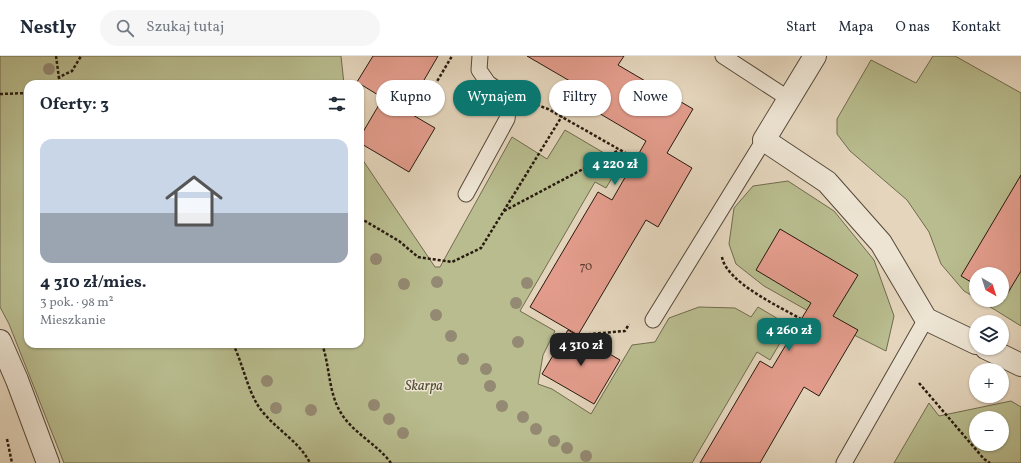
<!DOCTYPE html>
<html lang="pl">
<head>
<meta charset="utf-8">
<style>
  :root { --surface:#fff; --page:#f6f6f7; --text:#1f2937; --muted:#747a83; --line:#e0e1e3; --accent:#0f766e }
  body { margin:0; font-family:Vollkorn,serif; background:var(--page); color:var(--text); height:100vh; display:flex; flex-direction:column; font-size:15px; white-space:nowrap }
  * { box-sizing:border-box; margin:0 }
  p { font-size:13px; color:var(--muted) }
  .icon { flex:none; width:22px; height:22px; fill:none; stroke:currentColor; stroke-width:2; stroke-linecap:round; stroke-linejoin:round }
  .map { position:relative; flex:1; overflow:hidden }
  .panel { position:absolute; left:24px; top:24px; width:340px; height:268px; display:flex; flex-direction:column; background:var(--surface); border-radius:12px; box-shadow:0 1px 3px #0004 }
  .panel>* { flex:none }
  .hud { position:absolute; left:376px; top:24px; width:380px; height:36px; display:flex; gap:8px }
  .needle { width:26px; rotate:141deg }
  .controls { position:absolute; left:969px; top:211px; display:grid; gap:8px }
  .controls a { display:grid; place-items:center; width:40px; height:40px; border-radius:50%; background:var(--surface); box-shadow:0 1px 3px #0004; font-size:20px }
  .price { position:absolute; translate:-50% -34px; padding:0 9px; border-radius:8px; background:var(--accent); color:#fff; font-size:13px; line-height:26px; filter:drop-shadow(0 1px 2px #0008) }
  .price::after { content:''; position:absolute; left:50%; top:24px; width:12px; height:9px; margin-left:-6px; background:inherit; clip-path:polygon(0 0,100% 0,50% 100%) }
  .price.current { background:#222; color:#fff }
  ul { padding:0; list-style:none }
  li { display:grid; align-content:center; gap:8px; height:212px; padding:0 16px }
  li+li { border-top:1px solid var(--line) }
  li span { display:grid; place-items:center; height:124px; border-radius:12px; color:#555 }
  li>.icon { margin-inline-start:auto }
  span .icon { width:72px; height:72px; fill:#fffc; stroke-width:1 }
  li b { font-size:17px }
  h2 { display:flex; justify-content:space-between; align-items:center; height:48px; padding:0 16px; font-size:17px }
  .tag { padding:0 14px; border-radius:18px; background:var(--surface); box-shadow:0 1px 3px #0004; font-size:14px; line-height:36px }
  .tag.current { background:var(--accent); color:#fff }
  header { display:flex; align-items:center; gap:24px; box-sizing:border-box; height:56px; padding:0 20px; background:var(--surface); border-bottom:1px solid var(--line) }
  header strong { font-size:19px }
  nav { display:flex; gap:22px; margin-inline-start:auto; font-size:14px }
  .search { width:280px; height:36px; background:var(--page); display:flex; align-items:center; gap:10px; box-sizing:border-box; padding:0 14px; border-radius:22px; color:var(--muted); font-size:15px }
  .map>svg:first-child { display:block }
  .green { fill:#b8bc8e; stroke:#706b4e; fill-rule:evenodd }
  .building { fill:#e39c8c; stroke:#271a0f }
  .lines { fill:none; stroke-linecap:round; stroke-linejoin:round }
  .lane-casing { stroke:#56493a; stroke-width:17 }
  .street-casing { stroke:#56493a; stroke-width:24 }
  .path { stroke:#271a0f; stroke-width:2.5; stroke-dasharray:3 2; stroke-linecap:butt }
  .lane { stroke:#ede4d3; stroke-width:15 }
  .street { stroke:#ede4d3; stroke-width:22 }
  .tree { fill:#948972 }
  .labels { text-anchor:middle; dominant-baseline:central; stroke-width:3; stroke-linejoin:round; paint-order:stroke }
  .number-label { font-size:12px; fill:#563a2e }
  .park-label { font-size:14px; font-style:italic; fill:#524b35; stroke:#ede4d3 }
</style>
</head>
<body>
<header>
<strong>Nestly</strong>
<div class="search"><svg class="icon" aria-label="search" viewBox="0 0 24 24"><circle cx="10" cy="10" r="6"/><path d="M15 15l6 6"/></svg>Szukaj tutaj</div>
<nav><a>Start</a><a>Mapa</a><a>O nas</a><a>Kontakt</a></nav>
</header>
<div class="map">
<svg width="1021" height="407" viewBox="0 0 1021 407">
  <rect width="100%" height="100%" fill="#e4d5bc"/>
  <filter id="stains"><feTurbulence type="fractalNoise" baseFrequency=".005" numOctaves="4"/><feColorMatrix values="0 0 0 0 .2 0 0 0 0 .09 0 0 0 0 .02 0 0 0 .5 -.17"/></filter>
  <radialGradient id="worn" r=".72"><stop offset=".6" stop-color="#630" stop-opacity="0"/><stop offset="1" stop-color="#630" stop-opacity=".3"/></radialGradient>
  <!-- green -->
  <g class="green">
    <polygon points="0,0 341,0 344,28 28,28 28,288 360,288 360,100 435,211 440,211 512,81 547,103 565,74 621,107 606,132 595,126 520,255 555,275 543,299 538,328 552,333 591,358 632,289 655,286 669,262 699,251 735,252 751,261 758,251 790,270 770,304 757,296 692,407 64,407 9,268 0,251"/>
    <polygon points="933,0 955,0 1021,37 1021,270 979,244 1002,244 1002,218 976,218 976,242 964,235 941,208 929,176 907,144 850,95 837,78 837,63 871,4 916,27"/>
    <polygon points="788,125 834,155 874,204 894,260 886,295 826,265 764,230 736,208 729,188 734,152 753,130"/>
    <path d="M1011,345L1021,351V407H894L929,347L939,360ZM976,362H1002V388H976Z"/>
  </g>
  <!-- building -->
  <g class="building">
    <polygon points="373,0 438,0 406,55 435,72 409,116 360,87 360,81 383,42 357,26"/>
    <polygon points="527,0 624,0 618,9 693,53 667,97 692,112 658,171 646,164 578,279 530,251 598,136 612,144 646,85 592,53 599,42"/>
    <polygon points="1021,119 1021,215 1003,245 1002,244 1002,218 976,218 976,229 961,220"/>
    <polygon points="780,173 858,219 833,260 858,274 819,340 804,331 760,407 700,407 760,305 772,312 811,247 756,214"/>
    <polygon points="568,274 620,304 594,348 542,318"/>
  </g>
  <g class="lines">
    <defs>
      <g id="lane">
        <polyline points="723,0 789,43"/>
        <polyline points="466,138 507,63 509,48 502,37 488,27 479,14 480,0"/>
        <polyline points="653,264 764,84"/>
        <polyline points="844,407 926,263"/>
      </g>
      <g id="street">
        <polyline points="815,0 764,84 827,126 881,187 926,263 976,287"/>
        <polyline points="0,285 17,324 48,407"/>
        <polyline points="986,292 1021,309"/>
      </g>
    </defs>
    <!-- lane casing -->
    <use href="#lane" class="lane-casing"/>
    <!-- street casing -->
    <use href="#street" class="street-casing"/>
    <!-- path -->
    <g class="path">
      <polyline points="56,0 59,22"/>
      <polyline points="60,28 59,21 72,15 81,0"/>
      <polyline points="0,38 28,37"/>
      <polyline points="532,47 548,53 636,103"/>
      <polyline points="406,55 426,44 452,0"/>
      <polyline points="504,155 619,94"/>
      <polyline points="360,162 399,185 418,201 452,206 481,192 562,60"/>
      <path d="M722,201C726,226 780,251 801,263"/>
      <polyline points="578,279 625,275 629,268"/>
      <path d="M233,288C242,306 247,331 257,348C271,371 298,383 310,407"/>
      <path d="M322,288C330,310 328,336 341,357C353,377 377,388 391,407"/>
      <polyline points="919,327 984,403 990,407"/>
      <polyline points="7,383 12,407"/>
    </g>
    <!-- lane -->
    <use href="#lane" class="lane"/>
    <!-- street -->
    <use href="#street" class="street"/>
  </g>
  <!-- trees -->
  <g class="tree">
    <circle cx="49" cy="13" r="6"/>
    <circle cx="376" cy="203" r="6"/>
    <circle cx="437" cy="226" r="6"/>
    <circle cx="527" cy="227" r="6"/>
    <circle cx="404" cy="228" r="6"/>
    <circle cx="516" cy="247" r="6"/>
    <circle cx="436" cy="259" r="6"/>
    <circle cx="451" cy="280" r="6"/>
    <circle cx="518" cy="286" r="6"/>
    <circle cx="463" cy="303" r="6"/>
    <circle cx="486" cy="313" r="6"/>
    <circle cx="267" cy="325" r="6"/>
    <circle cx="490" cy="330" r="6"/>
    <circle cx="374" cy="349" r="6"/>
    <circle cx="502" cy="350" r="6"/>
    <circle cx="276" cy="352" r="6"/>
    <circle cx="311" cy="354" r="6"/>
    <circle cx="523" cy="361" r="6"/>
    <circle cx="389" cy="363" r="6"/>
    <circle cx="536" cy="373" r="6"/>
    <circle cx="403" cy="377" r="6"/>
    <circle cx="554" cy="385" r="6"/>
    <circle cx="567" cy="392" r="6"/>
    <circle cx="586" cy="400" r="6"/>
  </g>
  <g class="labels">
    <!-- number labels -->
    <g class="number-label">
      <text x="586" y="211">70</text>
    </g>
    <!-- park labels -->
    <g class="park-label">
      <text x="424" y="330">Skarpa</text>
    </g>
  </g>
  <rect width="100%" height="100%" filter="url(#stains)"/>
  <rect width="100%" height="100%" fill="url(#worn)"/>
</svg>
<div class="controls">
<a><svg class="needle" viewBox="-14 -14 28 28"><path d="M0-13l5 13h-10z" fill="#e53935"/><path d="M0 13l5-13h-10z" fill="#747a83"/></svg></a>
<a><svg class="icon" aria-label="layers" viewBox="0 0 24 24"><path d="M12 4l9 5-9 5-9-5zM3 14l9 5 9-5"/></svg></a>
<a>+</a>
<a>−</a>
</div>
<b class="price" style="left:615px;top:130px">4 220 zł</b>
<b class="price" style="left:789px;top:296px">4 260 zł</b>
<b class="price current" style="left:581px;top:311px">4 310 zł</b>
<div class="hud">
<a class="tag">Kupno</a>
<a class="tag current">Wynajem</a>
<a class="tag">Filtry</a>
<a class="tag">Nowe</a>
</div>
<section class="panel">
<h2>Oferty: 3<svg class="icon" aria-label="filters" viewBox="0 0 24 24"><path d="M4 7h16M4 17h16"/><circle cx="9" cy="7" r="2"/><circle cx="15" cy="17" r="2"/></svg></h2>
<ul>
<li><span style="background:linear-gradient(#c9d6e8 60%,#9aa5b1 0)"><svg class="icon" aria-label="home" viewBox="0 0 24 24"><path d="M3 11l9-7 9 7M6 9v11h12V9"/></svg></span><div><b>4 310 zł/mies.</b><p>3 pok. · 98 m²</p><p>Mieszkanie</p></div></li>
</ul>
</section>
</div>
</body>
</html>
